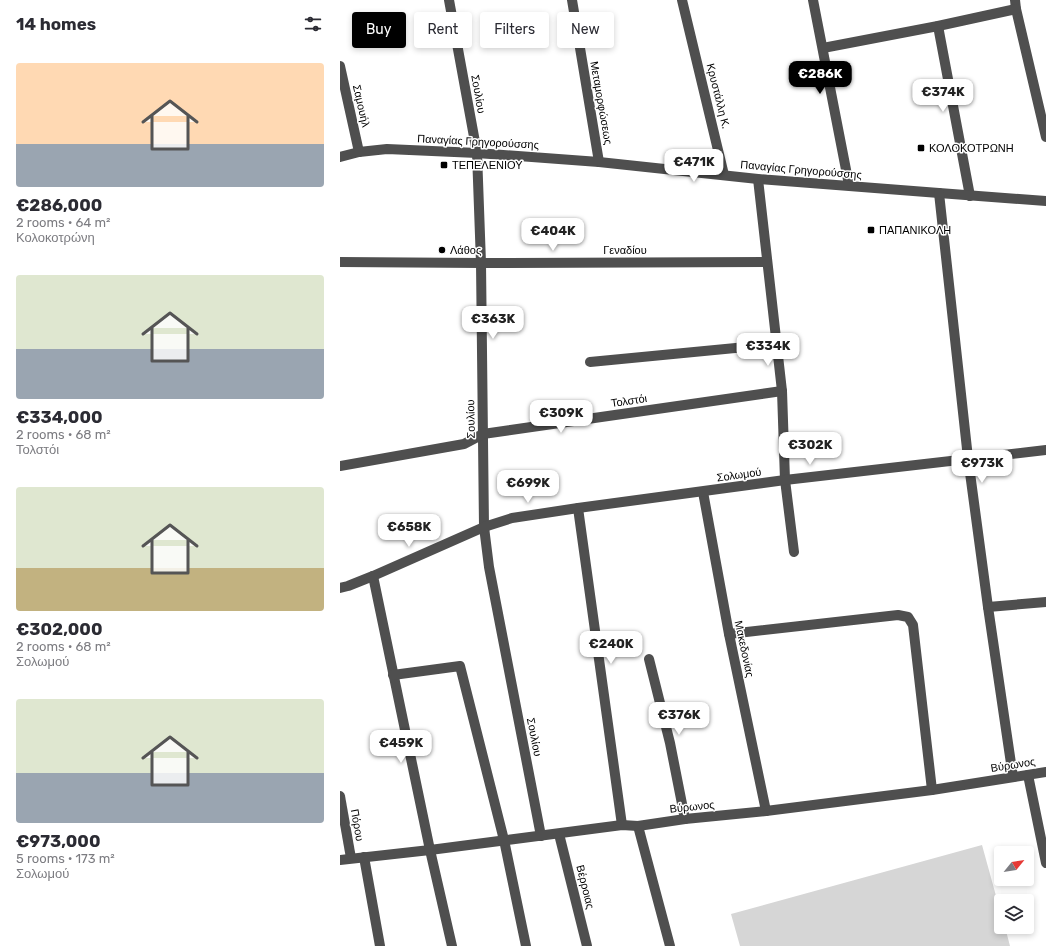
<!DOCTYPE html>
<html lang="en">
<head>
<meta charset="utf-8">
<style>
  :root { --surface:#fff; --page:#f2f2f3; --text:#2b2b33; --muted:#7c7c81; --accent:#000 }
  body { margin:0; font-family:Rubik,sans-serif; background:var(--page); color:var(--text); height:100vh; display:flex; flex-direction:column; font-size:15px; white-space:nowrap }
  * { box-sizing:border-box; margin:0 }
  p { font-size:13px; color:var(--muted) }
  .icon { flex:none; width:22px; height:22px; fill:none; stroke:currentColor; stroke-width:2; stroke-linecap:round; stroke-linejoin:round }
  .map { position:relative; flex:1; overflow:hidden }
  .sheet { display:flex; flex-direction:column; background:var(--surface); width:340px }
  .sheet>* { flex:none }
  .top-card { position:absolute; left:12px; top:12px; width:380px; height:36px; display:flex; gap:8px }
  .needle { width:26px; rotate:60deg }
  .buttons { position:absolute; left:654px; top:846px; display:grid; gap:8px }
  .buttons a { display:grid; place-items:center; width:40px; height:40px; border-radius:4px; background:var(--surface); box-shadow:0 2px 6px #0003; font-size:20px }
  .price { position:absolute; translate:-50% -34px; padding:0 9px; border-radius:8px; background:#fff; color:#222; font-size:13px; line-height:26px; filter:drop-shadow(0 1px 2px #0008) }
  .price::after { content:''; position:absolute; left:50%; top:24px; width:12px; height:9px; margin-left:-6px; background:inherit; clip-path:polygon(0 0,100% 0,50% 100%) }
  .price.active { background:var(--accent); color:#fff }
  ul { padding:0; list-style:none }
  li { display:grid; align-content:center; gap:8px; height:212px; padding:0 16px }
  li span { display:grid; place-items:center; height:124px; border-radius:4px; color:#555 }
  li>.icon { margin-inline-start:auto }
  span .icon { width:72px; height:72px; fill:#fffc; stroke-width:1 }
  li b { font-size:17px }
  h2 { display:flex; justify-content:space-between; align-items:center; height:48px; padding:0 16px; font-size:17px }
  .tag { padding:0 14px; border-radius:4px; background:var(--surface); box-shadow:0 2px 6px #0003; font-size:14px; line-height:36px }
  .tag.active { background:var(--accent); color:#fff }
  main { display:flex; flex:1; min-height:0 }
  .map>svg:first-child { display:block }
  .garden { fill:#d6d6d6 }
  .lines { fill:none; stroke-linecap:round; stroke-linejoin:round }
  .minor { stroke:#4f4f4f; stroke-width:10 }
  .poi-dot { fill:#000; stroke:#fff; stroke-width:1.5 }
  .labels { text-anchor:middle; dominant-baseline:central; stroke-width:3; stroke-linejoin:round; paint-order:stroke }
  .street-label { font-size:11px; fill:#000; stroke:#fff }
  .poi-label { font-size:11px; fill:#000; stroke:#fff; text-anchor:start }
</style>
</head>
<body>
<main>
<section class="sheet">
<h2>14 homes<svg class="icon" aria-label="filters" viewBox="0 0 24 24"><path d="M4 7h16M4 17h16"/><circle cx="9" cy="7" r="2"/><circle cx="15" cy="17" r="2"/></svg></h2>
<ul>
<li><span style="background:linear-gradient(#ffd9b3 65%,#9aa5b1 0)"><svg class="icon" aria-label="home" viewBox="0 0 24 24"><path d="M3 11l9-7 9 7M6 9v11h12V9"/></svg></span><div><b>€286,000</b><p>2 rooms · 64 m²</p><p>Κολοκοτρώνη</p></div></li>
<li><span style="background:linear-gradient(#dfe7d0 60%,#9aa5b1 0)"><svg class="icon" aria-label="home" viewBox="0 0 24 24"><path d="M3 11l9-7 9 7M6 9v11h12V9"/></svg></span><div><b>€334,000</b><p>2 rooms · 68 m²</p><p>Τολστόι</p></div></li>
<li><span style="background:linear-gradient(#dfe7d0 65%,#c2b280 0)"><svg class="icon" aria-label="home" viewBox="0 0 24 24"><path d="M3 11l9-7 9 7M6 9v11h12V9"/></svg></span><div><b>€302,000</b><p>2 rooms · 68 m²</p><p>Σολωμού</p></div></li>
<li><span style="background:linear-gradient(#dfe7d0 60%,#9aa5b1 0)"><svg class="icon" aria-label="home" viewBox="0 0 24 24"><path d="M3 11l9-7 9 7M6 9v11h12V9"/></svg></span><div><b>€973,000</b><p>5 rooms · 173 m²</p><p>Σολωμού</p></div></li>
</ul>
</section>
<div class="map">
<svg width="706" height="946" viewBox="0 0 706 946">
  <rect width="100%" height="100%" fill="#fff"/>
  <!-- garden -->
  <polygon class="garden" points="642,845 661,914 661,927 665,927 670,946 400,946 391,914"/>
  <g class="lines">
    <!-- minor -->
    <g class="minor">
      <polyline points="109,0 137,153 141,263 144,527 149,567 201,836"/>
      <polyline points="232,0 259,162"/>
      <polyline points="342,0 384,175"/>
      <polyline points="473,0 509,185"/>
      <polyline points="675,0 676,9 706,137"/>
      <polyline points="598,26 630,196"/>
      <polyline points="483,48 598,26 676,9"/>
      <polyline points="0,66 19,152"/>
      <polyline points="0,157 19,152 47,149 137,153 259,162 418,179 599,193 706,201"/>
      <polyline points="418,179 442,391 445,480 454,552"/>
      <polyline points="599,193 628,458 648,607 673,777"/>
      <polyline points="0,262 141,263 427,262"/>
      <polyline points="250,362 436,344"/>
      <polyline points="0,466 124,444 143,434 442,391"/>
      <polyline points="363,492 389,634 426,811"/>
      <polyline points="238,508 282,825"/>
      <polyline points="33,576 90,850 112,946"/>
      <polyline points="0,588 8,586 33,576 144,527 172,518 238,508 445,480 706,450"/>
      <polyline points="648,607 706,602"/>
      <polyline points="389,634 558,615 568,617 573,625 592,790"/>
      <polyline points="309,659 330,743 345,819"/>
      <polyline points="53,675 120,666 164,840 186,946"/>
      <polyline points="688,775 706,863"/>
      <polyline points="0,796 11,858"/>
      <polyline points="298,826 330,946"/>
      <polyline points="219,834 247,946"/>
      <polyline points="24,857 40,946"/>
      <polyline points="0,860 90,850 282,825 298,826 345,819 426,811 592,790 706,772"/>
    </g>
  </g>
  <!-- markers -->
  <g class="poi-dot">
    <rect x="577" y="144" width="8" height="8" rx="2"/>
    <rect x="100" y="161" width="8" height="8" rx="2"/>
    <rect x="527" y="226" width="8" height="8" rx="2"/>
    <circle cx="102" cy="250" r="4"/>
  </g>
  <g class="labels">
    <!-- street labels -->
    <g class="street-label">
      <text transform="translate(138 94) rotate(80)">Σουλίου</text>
      <text transform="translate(378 96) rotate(76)">Κρυστάλλη Κ.</text>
      <text transform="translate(261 103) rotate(80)">Μεταμορφώσεως</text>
      <text transform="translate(21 106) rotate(77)">Σαμουήλ</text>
      <text transform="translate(138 142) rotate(3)">Παναγίας Γρηγορούσσης</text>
      <text transform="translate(461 170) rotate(5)">Παναγίας Γρηγορούσσης</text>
      <text x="285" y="250">Γεναδίου</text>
      <text transform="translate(289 401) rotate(-8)">Τολστόι</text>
      <text transform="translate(131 419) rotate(-91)">Σουλίου</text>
      <text transform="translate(399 475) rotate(-8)">Σολωμού</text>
      <text transform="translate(404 649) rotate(78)">Μακεδονίας</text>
      <text transform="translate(194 737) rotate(79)">Σουλίου</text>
      <text transform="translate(673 765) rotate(-9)">Βύρωνος</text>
      <text transform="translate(352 807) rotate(-6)">Βύρωνος</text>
      <text transform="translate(17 825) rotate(80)">Πόρου</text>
      <text transform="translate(245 887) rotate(76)">Βέρροιας</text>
    </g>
    <!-- poi labels -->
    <g class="poi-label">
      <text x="589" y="148">ΚΟΛΟΚΟΤΡΩΝΗ</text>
      <text x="112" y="165">ΤΕΠΕΛΕΝΙΟΥ</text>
      <text x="539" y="230">ΠΑΠΑΝΙΚΟΛΗ</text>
      <text x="110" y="250">Λάθος</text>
    </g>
  </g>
</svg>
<div class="buttons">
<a><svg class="needle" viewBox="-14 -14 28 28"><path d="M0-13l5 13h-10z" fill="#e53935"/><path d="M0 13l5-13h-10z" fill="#7c7c81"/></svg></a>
<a><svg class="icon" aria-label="layers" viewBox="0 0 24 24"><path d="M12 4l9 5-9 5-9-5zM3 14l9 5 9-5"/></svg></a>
</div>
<b class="price active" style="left:480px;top:95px">€286K</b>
<b class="price" style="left:603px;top:113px">€374K</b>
<b class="price" style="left:354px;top:183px">€471K</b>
<b class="price" style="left:213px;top:252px">€404K</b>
<b class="price" style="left:153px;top:340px">€363K</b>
<b class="price" style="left:428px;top:367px">€334K</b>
<b class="price" style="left:221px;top:434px">€309K</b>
<b class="price" style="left:470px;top:466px">€302K</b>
<b class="price" style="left:642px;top:484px">€973K</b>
<b class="price" style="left:188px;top:504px">€699K</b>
<b class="price" style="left:69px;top:548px">€658K</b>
<b class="price" style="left:271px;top:665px">€240K</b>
<b class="price" style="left:339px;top:736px">€376K</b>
<b class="price" style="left:61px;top:764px">€459K</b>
<div class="top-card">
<a class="tag active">Buy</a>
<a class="tag">Rent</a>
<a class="tag">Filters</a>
<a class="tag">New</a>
</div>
</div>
</main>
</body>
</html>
